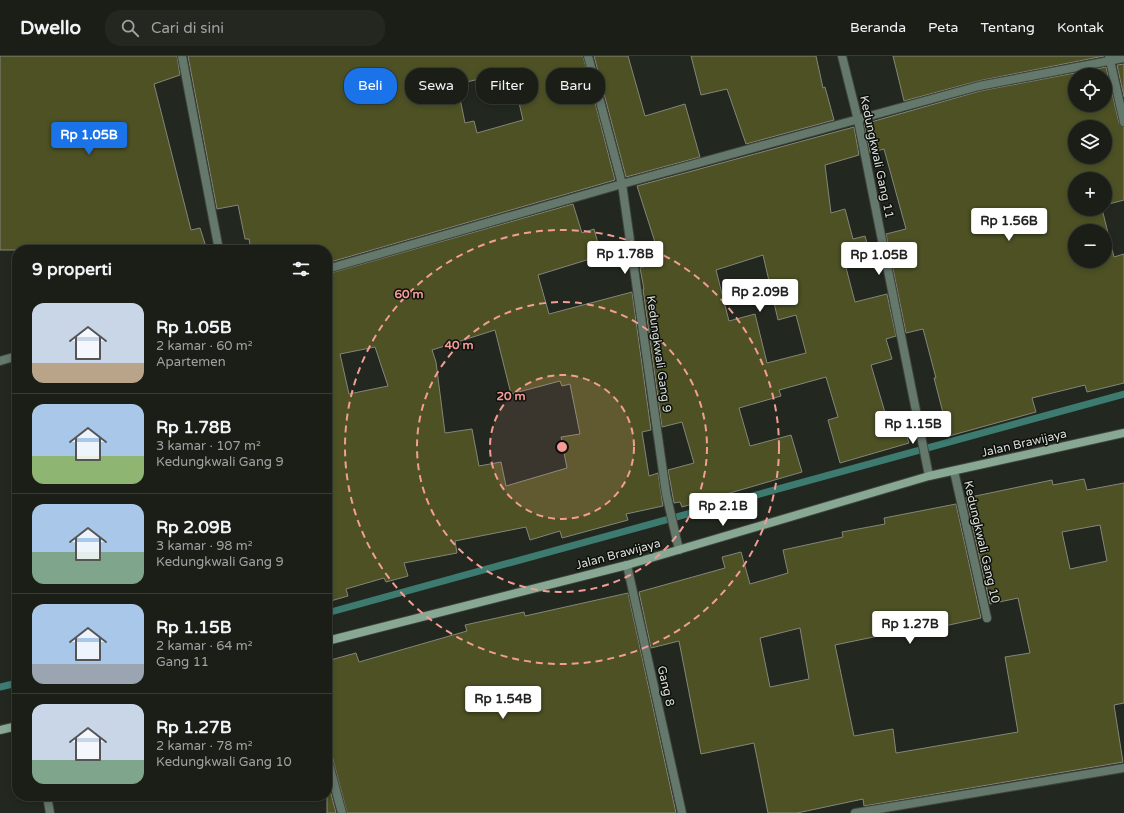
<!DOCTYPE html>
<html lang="id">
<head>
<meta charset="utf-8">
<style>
  :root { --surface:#1a1e17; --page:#232720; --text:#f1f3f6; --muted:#9fa2a1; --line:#383c36; --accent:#1a73e8 }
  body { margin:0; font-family:"Varela Round",sans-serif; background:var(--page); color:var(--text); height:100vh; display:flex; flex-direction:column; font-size:15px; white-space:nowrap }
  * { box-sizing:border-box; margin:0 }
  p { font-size:13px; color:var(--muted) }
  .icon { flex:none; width:22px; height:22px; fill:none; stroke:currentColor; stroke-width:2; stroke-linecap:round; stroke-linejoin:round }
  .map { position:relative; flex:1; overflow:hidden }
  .panel { position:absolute; left:12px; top:189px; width:320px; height:556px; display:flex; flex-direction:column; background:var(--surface); border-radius:16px; box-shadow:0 2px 6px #0003,0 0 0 1px var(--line) }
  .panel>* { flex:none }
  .top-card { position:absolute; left:344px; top:12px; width:380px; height:36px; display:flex; gap:8px }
  .tools { position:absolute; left:1068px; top:12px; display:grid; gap:8px }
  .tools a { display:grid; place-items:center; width:44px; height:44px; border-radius:50%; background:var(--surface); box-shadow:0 2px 6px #0003,0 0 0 1px var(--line); font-size:20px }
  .price { position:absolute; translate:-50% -34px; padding:0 9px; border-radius:4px; background:#fff; color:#222; font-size:13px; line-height:26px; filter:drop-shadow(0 1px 2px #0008) }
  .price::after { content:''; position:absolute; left:50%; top:24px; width:12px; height:9px; margin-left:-6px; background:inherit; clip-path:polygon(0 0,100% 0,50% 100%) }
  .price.active { background:var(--accent); color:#fff }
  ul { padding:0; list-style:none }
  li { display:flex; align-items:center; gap:12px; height:100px; padding:0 20px }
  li+li { border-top:1px solid var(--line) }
  li span { display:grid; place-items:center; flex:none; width:112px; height:80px; border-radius:12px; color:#555 }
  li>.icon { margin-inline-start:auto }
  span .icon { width:48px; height:48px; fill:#fffc; stroke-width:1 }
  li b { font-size:17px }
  h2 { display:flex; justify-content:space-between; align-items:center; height:48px; padding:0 20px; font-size:17px }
  .chip { padding:0 14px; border-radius:16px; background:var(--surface); box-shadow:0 2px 6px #0003,0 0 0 1px var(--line); font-size:14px; line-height:36px }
  .chip.active { background:var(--accent); color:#fff }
  header { display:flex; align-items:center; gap:24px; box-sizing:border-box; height:56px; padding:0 20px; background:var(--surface); border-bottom:1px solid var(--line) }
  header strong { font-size:19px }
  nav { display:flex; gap:22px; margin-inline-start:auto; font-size:14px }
  .search { width:280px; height:36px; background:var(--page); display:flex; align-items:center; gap:10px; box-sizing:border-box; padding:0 14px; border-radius:16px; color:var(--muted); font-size:15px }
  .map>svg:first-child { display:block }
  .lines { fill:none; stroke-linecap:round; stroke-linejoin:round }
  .stream { stroke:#3d7b70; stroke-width:7 }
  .building { fill:#4d5124; stroke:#848679; fill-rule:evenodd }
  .minor-casing { stroke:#3f453d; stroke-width:10 }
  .secondary-casing { stroke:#3f453d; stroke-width:10 }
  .minor { stroke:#65786c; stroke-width:8 }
  .secondary { stroke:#88a894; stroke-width:8 }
  .ring { fill:none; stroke:#f59c96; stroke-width:2; stroke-dasharray:7 5 }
  .labels { text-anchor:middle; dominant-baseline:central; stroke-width:3; stroke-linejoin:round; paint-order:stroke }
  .street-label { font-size:12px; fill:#daded8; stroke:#0d100c }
  .centre { fill:#f59c96; stroke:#0d100c; stroke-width:2 }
  .ring-label { font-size:12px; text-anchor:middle; font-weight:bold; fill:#f59c96; stroke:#0d100c; stroke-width:3; stroke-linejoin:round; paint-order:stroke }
</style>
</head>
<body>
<header>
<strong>Dwello</strong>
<div class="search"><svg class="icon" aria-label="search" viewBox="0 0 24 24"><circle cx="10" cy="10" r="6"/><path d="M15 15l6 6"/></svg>Cari di sini</div>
<nav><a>Beranda</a><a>Peta</a><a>Tentang</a><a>Kontak</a></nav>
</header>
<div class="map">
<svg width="1124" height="757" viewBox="0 0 1124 757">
  <rect width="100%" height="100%" fill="#22281f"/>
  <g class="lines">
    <!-- stream -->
    <g class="stream">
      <polyline points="327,557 1124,338"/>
      <polyline points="0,631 17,627"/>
    </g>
  </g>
  <!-- building -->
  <g class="building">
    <polygon points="0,0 177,0 180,19 154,28 191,174 200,172 207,194 0,194"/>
    <path d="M188,0H583L615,124L327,207V194H251L249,183H245L238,149L217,153ZM512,16L523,64L477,77L474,65L465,67L457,28Z"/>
    <polygon points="594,0 628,0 645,60 685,48 700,101 626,121"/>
    <polygon points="691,0 816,0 823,32 825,31 834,64 746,88 727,33 701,39"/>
    <polygon points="893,0 1104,0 978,25 904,45"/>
    <polygon points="1124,8 1124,41 1117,9"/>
    <path d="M1106,11L1119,67L1124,71V144L1105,149V123H1075V153H1102L1114,201L1124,198V327L1087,336L1085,329L1032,342L1036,356L949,380L934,322H936L923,273L906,277L886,178L906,173L884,93L870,97L864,68L980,35ZM1075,19H1105V49H1075ZM1075,71H1105V101H1075ZM1075,175H1105V205H1075Z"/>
    <path d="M854,71L859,99L825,109L831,157L845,153L853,183L865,180L870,198L844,204L855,246L887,238L896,280L886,283L892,303L871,309L886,360L899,356L909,387L840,407L828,364L838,361L826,321L779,334L781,340L739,352L750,390L791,379L802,416L682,451L680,446L674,447L668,414L694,407L682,366L662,371L643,233H644L640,212L661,205L637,130ZM763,199L778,264L796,259L806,297L767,307L755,258L729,265L716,214Z"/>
    <path d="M573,148L582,177L594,173L599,191L588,195L590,203L538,219L549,258L632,236L651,374L642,376L649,420L658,417L663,450L626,458L628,464L562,482L560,475L530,484L526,471L455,485L457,497L404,507L408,520L386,526L384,522L346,533L348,540L327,546V218ZM495,274L511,338L560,325L562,330L570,328L580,378L561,381L567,412L506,430L501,406L479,410L472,373L445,377L436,306L432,294ZM375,291L388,330L349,338L340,298Z"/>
    <path d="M1084,423L1087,434L1124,427V647L1114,649L1123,706L864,750L863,743L797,757H768L754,687L701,698L679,585L651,592L639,536L725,512L722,501L741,496L750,528L788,517L783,494L843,481L842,476L885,468L884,462L956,448L981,562L908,578L907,574L835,589L854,680L893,673L896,697L1018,676L1005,601L1030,597L1018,542L990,548L966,442L1052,424L1053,429ZM1100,469L1107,505L1070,513L1062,476ZM800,572L809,623L770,631L760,582Z"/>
    <polygon points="628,537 676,757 347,757 332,700 327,696 327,605 356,597 359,606 467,575 465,569 524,556 525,560"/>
    <polygon points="327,722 336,757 327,757"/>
  </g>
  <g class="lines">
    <defs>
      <g id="minor">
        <polyline points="182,0 219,194"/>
        <polyline points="588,0 622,128 666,437 679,494"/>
        <polyline points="842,0 858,64 929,420"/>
        <polyline points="1109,0 1124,66"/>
        <polyline points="327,213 622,128 979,30 1124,2"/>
        <polyline points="0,305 17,300"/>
        <polyline points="954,415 987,562"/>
        <polyline points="627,509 682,757"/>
        <polyline points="327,701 342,757"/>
        <polyline points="47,740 50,757"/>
        <polyline points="855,757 1124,712"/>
      </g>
      <g id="secondary">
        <polyline points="327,585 627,509 929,420 1124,377"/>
        <polyline points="0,674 17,670"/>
      </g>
    </defs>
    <!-- minor casing -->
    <use href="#minor" class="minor-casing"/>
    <!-- secondary casing -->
    <use href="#secondary" class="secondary-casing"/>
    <!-- minor -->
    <use href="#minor" class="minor"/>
    <!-- secondary -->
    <use href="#secondary" class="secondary"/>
  </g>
  <!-- distance rings -->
  <circle cx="562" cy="391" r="72" fill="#f59c96" fill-opacity=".12"/>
  <g class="ring">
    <circle cx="562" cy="391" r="72"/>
    <circle cx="562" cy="391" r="145"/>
    <circle cx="562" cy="391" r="217"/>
  </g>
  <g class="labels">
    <!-- street labels -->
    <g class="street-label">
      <text transform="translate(877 101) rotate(78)">Kedungkwali Gang 11</text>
      <text transform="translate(659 298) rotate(82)">Kedungkwali Gang 9</text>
      <text transform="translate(1024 387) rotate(-13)">Jalan Brawijaya</text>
      <text transform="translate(982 486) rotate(77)">Kedungkwali Gang 10</text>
      <text transform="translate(618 498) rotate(-15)">Jalan Brawijaya</text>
      <text transform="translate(666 630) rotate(77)">Gang 8</text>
    </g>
  </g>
  <circle cx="562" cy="391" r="6" class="centre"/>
  <g class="ring-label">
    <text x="409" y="242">60 m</text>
    <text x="459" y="293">40 m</text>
    <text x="511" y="344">20 m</text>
  </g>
</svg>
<div class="tools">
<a><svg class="icon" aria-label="locate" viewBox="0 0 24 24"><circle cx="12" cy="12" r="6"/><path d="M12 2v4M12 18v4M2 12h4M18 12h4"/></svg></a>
<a><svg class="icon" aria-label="layers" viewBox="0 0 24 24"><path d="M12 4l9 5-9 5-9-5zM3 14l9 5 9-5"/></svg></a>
<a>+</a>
<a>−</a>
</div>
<b class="price active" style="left:89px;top:100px">Rp 1.05B</b>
<b class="price" style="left:1009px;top:186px">Rp 1.56B</b>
<b class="price" style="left:625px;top:219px">Rp 1.78B</b>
<b class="price" style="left:879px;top:220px">Rp 1.05B</b>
<b class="price" style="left:760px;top:257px">Rp 2.09B</b>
<b class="price" style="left:913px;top:389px">Rp 1.15B</b>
<b class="price" style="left:723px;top:471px">Rp 2.1B</b>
<b class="price" style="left:910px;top:589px">Rp 1.27B</b>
<b class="price" style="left:503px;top:664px">Rp 1.54B</b>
<div class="top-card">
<a class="chip active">Beli</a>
<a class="chip">Sewa</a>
<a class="chip">Filter</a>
<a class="chip">Baru</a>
</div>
<section class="panel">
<h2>9 properti<svg class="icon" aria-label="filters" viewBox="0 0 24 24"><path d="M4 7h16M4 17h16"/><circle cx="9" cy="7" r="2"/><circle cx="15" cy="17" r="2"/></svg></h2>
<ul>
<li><span style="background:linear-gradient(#c9d6e8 75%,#b9a48a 0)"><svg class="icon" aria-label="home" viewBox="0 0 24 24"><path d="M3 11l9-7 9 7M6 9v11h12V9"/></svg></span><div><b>Rp 1.05B</b><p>2 kamar · 60 m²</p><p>Apartemen</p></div></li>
<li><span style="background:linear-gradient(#a9c7e8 65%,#8fb573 0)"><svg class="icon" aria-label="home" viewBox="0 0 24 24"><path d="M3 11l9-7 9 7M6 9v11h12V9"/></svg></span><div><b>Rp 1.78B</b><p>3 kamar · 107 m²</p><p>Kedungkwali Gang 9</p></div></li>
<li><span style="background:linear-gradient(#a9c7e8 60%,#7fa58c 0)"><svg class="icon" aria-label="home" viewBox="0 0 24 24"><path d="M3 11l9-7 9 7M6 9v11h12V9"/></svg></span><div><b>Rp 2.09B</b><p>3 kamar · 98 m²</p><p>Kedungkwali Gang 9</p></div></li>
<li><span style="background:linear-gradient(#a9c7e8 75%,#9aa5b1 0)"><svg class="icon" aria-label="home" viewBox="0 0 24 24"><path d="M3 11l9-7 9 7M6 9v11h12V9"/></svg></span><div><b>Rp 1.15B</b><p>2 kamar · 64 m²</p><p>Gang 11</p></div></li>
<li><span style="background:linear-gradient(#c9d6e8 70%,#7fa58c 0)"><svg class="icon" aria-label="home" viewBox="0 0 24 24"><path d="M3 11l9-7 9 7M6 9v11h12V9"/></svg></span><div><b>Rp 1.27B</b><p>2 kamar · 78 m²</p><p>Kedungkwali Gang 10</p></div></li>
</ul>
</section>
</div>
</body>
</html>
